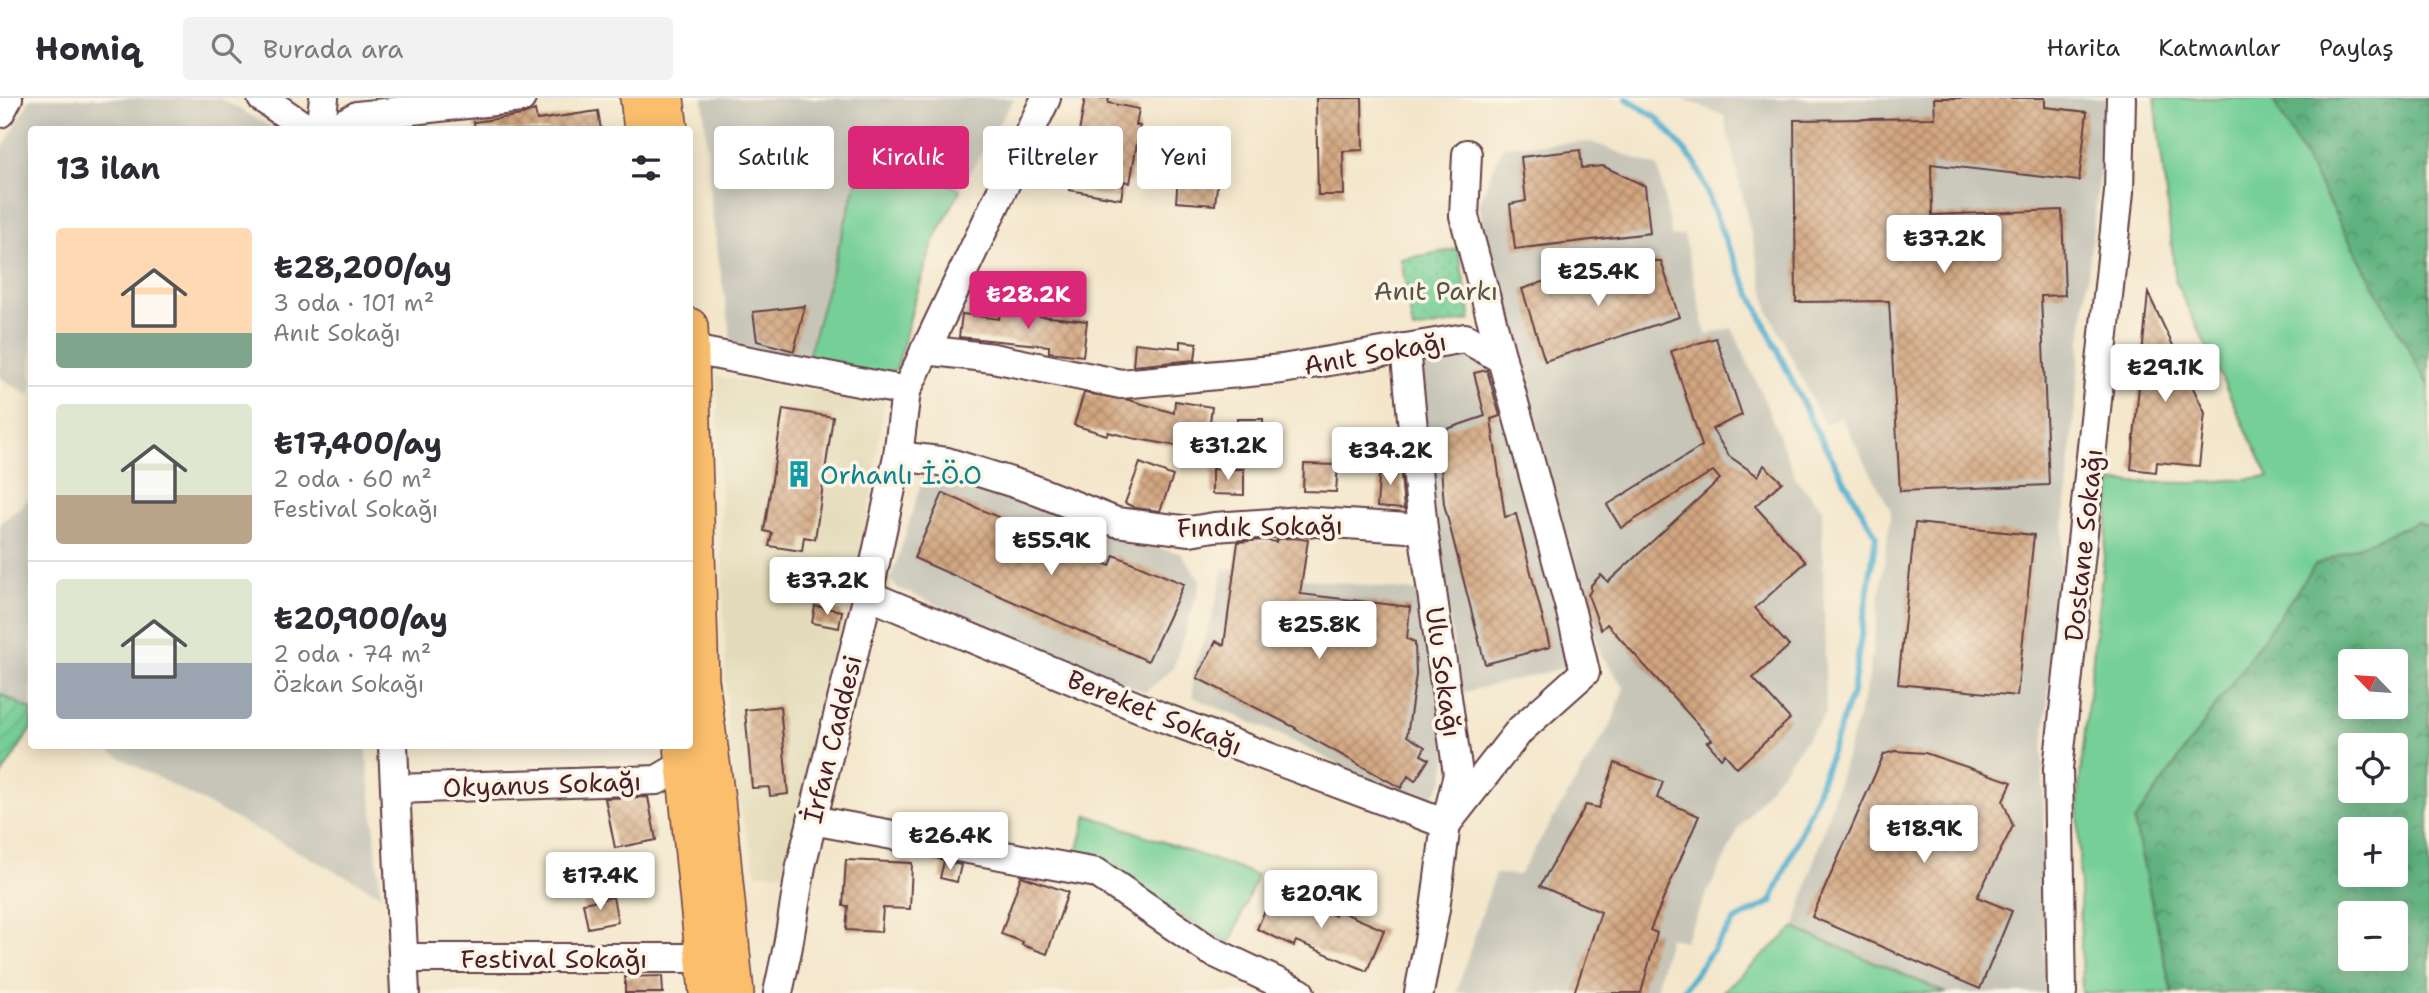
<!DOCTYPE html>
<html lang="tr">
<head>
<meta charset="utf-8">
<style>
  :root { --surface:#fff; --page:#f2f2f3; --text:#2b2b33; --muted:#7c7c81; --line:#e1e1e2; --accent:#db2777 }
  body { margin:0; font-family:"Shantell Sans",sans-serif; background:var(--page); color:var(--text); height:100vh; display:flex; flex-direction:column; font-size:26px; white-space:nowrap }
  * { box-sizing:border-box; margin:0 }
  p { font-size:23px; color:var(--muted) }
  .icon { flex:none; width:38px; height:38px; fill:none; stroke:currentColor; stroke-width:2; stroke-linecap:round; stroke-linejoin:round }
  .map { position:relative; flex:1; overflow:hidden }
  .panel { position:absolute; left:28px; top:28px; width:665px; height:623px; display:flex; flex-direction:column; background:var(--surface); border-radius:7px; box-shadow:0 4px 18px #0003 }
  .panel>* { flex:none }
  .banner { position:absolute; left:714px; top:28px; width:665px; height:63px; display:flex; gap:14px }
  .needle { width:46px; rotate:295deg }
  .fabs { position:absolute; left:2338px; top:551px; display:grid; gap:14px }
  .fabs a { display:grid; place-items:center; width:70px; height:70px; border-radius:7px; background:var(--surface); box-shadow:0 4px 18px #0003; font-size:35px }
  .price { position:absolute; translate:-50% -60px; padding:0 16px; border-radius:7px; background:#fff; color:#222; font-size:23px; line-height:46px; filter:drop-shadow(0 2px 4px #0008) }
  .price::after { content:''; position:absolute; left:50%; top:42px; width:21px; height:16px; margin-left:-10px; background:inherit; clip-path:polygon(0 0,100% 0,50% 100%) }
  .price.selected { background:var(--accent); color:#fff }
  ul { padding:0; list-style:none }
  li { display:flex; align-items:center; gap:21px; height:175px; padding:0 28px }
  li+li { border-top:2px solid var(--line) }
  li span { display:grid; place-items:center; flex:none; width:196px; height:140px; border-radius:7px; color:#555 }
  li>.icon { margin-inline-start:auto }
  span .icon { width:84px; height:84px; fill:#fffc; stroke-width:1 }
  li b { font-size:30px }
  h2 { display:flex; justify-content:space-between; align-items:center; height:84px; padding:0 28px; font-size:30px }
  .tag { padding:0 24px; border-radius:7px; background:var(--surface); box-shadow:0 4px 18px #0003; font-size:24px; line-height:63px }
  .tag.selected { background:var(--accent); color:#fff }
  header { display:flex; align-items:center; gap:42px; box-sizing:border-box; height:98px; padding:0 35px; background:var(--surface); border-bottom:2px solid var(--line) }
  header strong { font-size:33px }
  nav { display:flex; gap:38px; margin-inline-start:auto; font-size:24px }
  .search { width:490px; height:63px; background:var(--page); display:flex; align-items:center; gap:18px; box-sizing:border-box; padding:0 24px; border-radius:7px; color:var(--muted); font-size:26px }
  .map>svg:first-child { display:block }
  .built { fill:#e4dbba }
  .industrial { fill:#c6c5b8 }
  .grass { fill:#74cf96; stroke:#5f7760; stroke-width:2 }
  .forest { fill:url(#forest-crowns); stroke:#546855; stroke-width:2; fill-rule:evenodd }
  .park { fill:url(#park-dots); stroke:#5f7760; stroke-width:2 }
  .garden { fill:url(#garden-furrows); stroke:#5f7760; stroke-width:2 }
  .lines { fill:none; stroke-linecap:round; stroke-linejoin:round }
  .stream { stroke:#4fafce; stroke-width:6 }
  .building { fill:url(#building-cross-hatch) }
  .minor-casing { stroke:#633d43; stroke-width:32 }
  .major-casing { stroke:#633d43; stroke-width:38 }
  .minor { stroke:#fff; stroke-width:28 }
  .major { stroke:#fabe6d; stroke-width:35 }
  .labels { text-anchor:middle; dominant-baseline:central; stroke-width:7; stroke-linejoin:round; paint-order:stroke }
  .park-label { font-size:26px; fill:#57544b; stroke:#fcf5e5 }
  .street-label { font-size:26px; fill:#4a1f2b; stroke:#fcf5e5 }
  .culture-label { font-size:26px; fill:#0d838f; stroke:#fcf5e5; text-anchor:start }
</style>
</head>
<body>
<header>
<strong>Homiq</strong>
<div class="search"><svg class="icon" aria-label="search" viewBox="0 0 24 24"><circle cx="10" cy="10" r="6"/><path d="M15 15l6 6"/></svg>Burada ara</div>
<nav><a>Harita</a><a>Katmanlar</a><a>Paylaş</a></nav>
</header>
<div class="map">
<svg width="2429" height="895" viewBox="0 0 2429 895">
  <defs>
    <pattern id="forest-crowns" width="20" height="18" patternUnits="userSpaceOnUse" patternTransform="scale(1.75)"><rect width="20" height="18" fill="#5fb27f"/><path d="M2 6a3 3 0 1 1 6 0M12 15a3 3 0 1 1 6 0" fill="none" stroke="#509068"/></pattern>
    <pattern id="park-dots" width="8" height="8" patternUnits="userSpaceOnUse" patternTransform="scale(1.75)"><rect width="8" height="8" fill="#74cf96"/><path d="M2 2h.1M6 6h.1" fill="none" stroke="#66b181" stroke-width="1.8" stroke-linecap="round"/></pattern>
    <pattern id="garden-furrows" width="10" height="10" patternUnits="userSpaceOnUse" patternTransform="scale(1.75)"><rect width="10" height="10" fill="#74cf96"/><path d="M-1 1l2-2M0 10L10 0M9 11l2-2" fill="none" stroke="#66b181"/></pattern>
    <pattern id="building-cross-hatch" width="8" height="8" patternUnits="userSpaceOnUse" patternTransform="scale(1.75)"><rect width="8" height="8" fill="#d2a680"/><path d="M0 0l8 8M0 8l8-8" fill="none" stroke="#ac8769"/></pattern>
  </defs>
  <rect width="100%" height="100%" fill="#fcf5e5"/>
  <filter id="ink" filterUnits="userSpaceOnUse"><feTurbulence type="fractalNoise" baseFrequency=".0143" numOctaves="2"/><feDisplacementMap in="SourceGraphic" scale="14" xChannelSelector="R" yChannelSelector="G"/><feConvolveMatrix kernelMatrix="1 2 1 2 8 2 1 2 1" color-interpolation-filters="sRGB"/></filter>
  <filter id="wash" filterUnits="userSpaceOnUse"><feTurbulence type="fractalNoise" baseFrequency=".00686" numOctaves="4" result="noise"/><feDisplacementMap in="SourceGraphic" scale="28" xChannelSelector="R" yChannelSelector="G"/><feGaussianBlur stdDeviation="1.57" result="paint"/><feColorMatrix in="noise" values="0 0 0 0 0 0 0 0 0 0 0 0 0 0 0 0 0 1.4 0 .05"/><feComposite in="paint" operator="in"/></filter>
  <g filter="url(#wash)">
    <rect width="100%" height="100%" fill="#f3e6cb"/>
    <!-- built -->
    <polygon class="built" points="717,279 885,303 857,489 791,773 757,776 728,661"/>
    <!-- industrial -->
    <g class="industrial">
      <polygon points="31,0 219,0 275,31 32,32 31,298 0,280 0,55"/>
      <polygon points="703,0 1014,0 960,92 866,51 804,264 732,247 712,116"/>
      <polygon points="1683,0 2108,0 2084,211 2043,654 2045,895 1946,895 1794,830 1868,586 1891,413 1841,319 1825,327 1769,214 1724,18"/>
      <polygon points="1591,44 1658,69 1672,139 1684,137 1706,237 1732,230 1767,308 1796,381 1822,411 1826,615 1739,730 1684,843 1669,839 1655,895 1456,895 1495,776 1519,777 1613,622 1624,589 1601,557 1493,178 1479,104 1503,48"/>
      <polygon points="1470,257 1492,269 1529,397 1568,569 1460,595 1415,275 1431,260"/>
      <polygon points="923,379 974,382 1141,447 1181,455 1201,484 1173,571 1145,594 897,490 891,482"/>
      <polygon points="31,397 31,612 0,596 0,425 20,410"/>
      <polygon points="1224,471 1422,494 1447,659 1444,682 1428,703 1392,694 1285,639 1193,599 1192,578 1211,522"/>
      <polygon points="98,648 366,648 381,797 219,712"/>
    </g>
    <!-- grass -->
    <g class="grass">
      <polygon points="2155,0 2272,0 2429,288 2429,429 2416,424 2134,724 2172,895 2082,895 2078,698 2112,384 2193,385 2269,379 2176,185"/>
      <polygon points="866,50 960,92 933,145 913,208 897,271 883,277 806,265"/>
      <polygon points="1087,717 1257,777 1230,846 1093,768 1075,762"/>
      <polygon points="1794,830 1947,895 1721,895"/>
    </g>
    <!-- forest -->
    <g class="forest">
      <polygon points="2272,0 2429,0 2429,288 2428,287"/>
      <path d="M2416,424L2429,429V895H2172L2134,724L2315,467ZM2350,564H2396V609H2350ZM2350,648H2396V693H2350ZM2350,732H2396V777H2350ZM2350,816H2396V861H2350Z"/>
    </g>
    <!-- park -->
    <polygon class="park" points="1458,151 1471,222 1413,232 1401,161"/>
    <!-- garden -->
    <polygon class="garden" points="0,596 32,612 31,631 0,679"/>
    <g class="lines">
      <!-- stream -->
      <polyline class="stream" points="1626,0 1657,20 1696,66 1725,142 1813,327 1876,438 1853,592 1813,706 1771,804 1734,823 1681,895"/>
    </g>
    <g id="blocks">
      <!-- building -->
      <g class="building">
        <polygon points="1085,0 1109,0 1108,5 1139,11 1136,27 1140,28 1130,85 1124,83 1121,101 1069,92"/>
        <polygon points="1316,0 1362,0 1363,52 1343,53 1344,97 1318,97"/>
        <polygon points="1934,0 2045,0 2045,9 2087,14 2079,83 1931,66 1932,117 2062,112 2065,197 2041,198 2049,387 1900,393 1889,203 1796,204 1794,22 1935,20"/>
        <polygon points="535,12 537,22 598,13 601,32 475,32 474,24 523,17"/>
        <polygon points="731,43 790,51 792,71 734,78"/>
        <polygon points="1580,52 1582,70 1603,68 1645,88 1650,135 1515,151 1510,106 1526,103 1521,59"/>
        <polygon points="1179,66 1219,69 1215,107 1176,104"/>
        <polygon points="1654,163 1661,163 1679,219 1545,263 1522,191 1567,176 1572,190"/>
        <polygon points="2148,195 2205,315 2199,368 2157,364 2156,374 2131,371"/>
        <polygon points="805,208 794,253 757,243 753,214"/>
        <polygon points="1000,214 1087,223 1083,258 1049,254 1049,248 959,239 962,216 999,221"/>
        <polygon points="1716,240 1742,317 1712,331 1729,358 1758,378 1764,367 1782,384 1755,408 1806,464 1755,510 1789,548 1753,580 1790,621 1737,670 1725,656 1721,660 1707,644 1712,642 1607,526 1601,532 1588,497 1591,492 1591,487 1601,477 1608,484 1720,381 1713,373 1621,430 1607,407 1702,348 1671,253"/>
        <polygon points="1180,243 1197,245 1195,262 1133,268 1135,245 1180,250"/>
        <polygon points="1487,272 1500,318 1491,321 1505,419 1516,416 1550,549 1485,566 1444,406 1438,334 1485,318 1474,275"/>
        <polygon points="1084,295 1129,302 1174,315 1175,303 1212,309 1206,353 1132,340 1108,334 1107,337 1074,327"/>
        <polygon points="783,311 833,319 815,441 804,439 802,453 769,448 772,435 764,433"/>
        <rect x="1237" y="321" width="26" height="21"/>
        <polygon points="1140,365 1173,378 1160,413 1135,410 1125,405"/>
        <polygon points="1380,365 1400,366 1404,411 1377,409"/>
        <polygon points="1304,366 1338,367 1336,394 1303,393"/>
        <polygon points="1212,371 1244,371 1244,397 1212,396"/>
        <polygon points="943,395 1110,468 1114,457 1184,486 1148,563 914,460"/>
        <polygon points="1915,425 2034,437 2017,598 1898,586"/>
        <polygon points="1294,440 1308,442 1300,496 1410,509 1407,541 1415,544 1416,577 1407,638 1425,649 1421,657 1429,661 1415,683 1408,678 1401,690 1295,631 1296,630 1197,580 1216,543 1224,547 1238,444 1264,442 1276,444 1277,441"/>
        <polygon points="815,508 842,513 839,530 812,525"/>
        <polygon points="780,608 788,696 770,698 769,689 752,690 745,612"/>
        <polygon points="1895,653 1925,655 2012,684 2003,703 2013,728 1977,799 2012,813 1980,891 1812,819 1884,656"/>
        <polygon points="1615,665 1663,684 1657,700 1699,718 1650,832 1657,835 1641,895 1574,895 1601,814 1540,788 1586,707 1599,710"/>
        <polygon points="648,699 656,742 615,750 605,700"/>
        <polygon points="846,762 912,765 910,811 883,810 881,834 846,832 848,808 843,808"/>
        <polygon points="944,763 961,767 957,784 940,780"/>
        <polygon points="1021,778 1068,794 1047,856 1022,847 1023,844 1001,836"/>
        <polygon points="1274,791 1335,818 1337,812 1384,832 1367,873 1296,843 1294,848 1257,831"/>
        <polygon points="613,799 618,824 588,830 583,805"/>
        <polygon points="662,878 663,895 625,895 625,879"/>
      </g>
    </g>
  </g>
  <g filter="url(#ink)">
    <use href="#blocks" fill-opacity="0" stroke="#633d43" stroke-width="2"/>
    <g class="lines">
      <defs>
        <g id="minor">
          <polyline points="262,0 309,32"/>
          <polyline points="0,15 8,0"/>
          <polyline points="320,32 324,0"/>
          <polyline points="331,32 357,18 521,0"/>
          <polyline points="1467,56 1464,118 1502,261"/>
          <polyline points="1405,250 1423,431 1458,676 1446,726 1435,811 1419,895"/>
          <polyline points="692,252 906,293"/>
          <polyline points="898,358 947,364 1030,390 1116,424 1190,433 1214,429 1301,423 1423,431"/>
          <polyline points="868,497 1162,619 1446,726 1520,632 1585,574 1571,514 1502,261 1465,240 1282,271 1121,286 993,260 925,252"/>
          <polyline points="393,648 405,895"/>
          <polyline points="396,691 657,682 683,667"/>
          <polyline points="812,722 1097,775 1209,852 1300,895"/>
          <polyline points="404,860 703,860"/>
          <polyline points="778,895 788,848 801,768 868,497 898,358 906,293 1046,0"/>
          <polyline points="2062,895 2058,671 2119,94 2121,0"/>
        </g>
        <g id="major">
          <polyline points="638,0 642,32"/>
          <polyline points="666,0 670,32"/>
          <polyline points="690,228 701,582 717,701 736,895"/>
          <polyline points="682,648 707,895"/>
        </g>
      </defs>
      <!-- minor casing -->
      <use href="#minor" class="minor-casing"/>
      <!-- major casing -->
      <use href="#major" class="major-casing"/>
      <!-- minor -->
      <use href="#minor" class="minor"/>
      <!-- major -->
      <use href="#major" class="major"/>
    </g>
  </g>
  <!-- icons -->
  <defs>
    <symbol id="building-bare" viewBox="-9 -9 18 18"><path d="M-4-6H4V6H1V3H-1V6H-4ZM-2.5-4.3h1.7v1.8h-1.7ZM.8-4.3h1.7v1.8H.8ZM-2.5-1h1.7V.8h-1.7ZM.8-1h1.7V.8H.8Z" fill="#0f9aa8" stroke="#fcf5e5" stroke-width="2.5" paint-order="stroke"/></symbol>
  </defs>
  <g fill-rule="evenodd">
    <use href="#building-bare" x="780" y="357" width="38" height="38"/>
  </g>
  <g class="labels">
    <!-- park labels -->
    <g class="park-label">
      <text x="1436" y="192">Anıt Parkı</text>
    </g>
    <!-- street labels -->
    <g class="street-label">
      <text transform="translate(1375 255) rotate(-10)">Anıt Sokağı</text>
      <text transform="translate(1260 428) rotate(-1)">Fındık Sokağı</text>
      <text transform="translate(2083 447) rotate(-84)">Dostane Sokağı</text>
      <text transform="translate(1444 574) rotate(82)">Ulu Sokağı</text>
      <text transform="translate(1155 614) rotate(22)">Bereket Sokağı</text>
      <text transform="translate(832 641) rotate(-76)">İrfan Caddesi</text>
      <text transform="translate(542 686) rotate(-2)">Okyanus Sokağı</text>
      <text x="554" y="860">Festival Sokağı</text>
    </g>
    <!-- culture labels -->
    <g class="culture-label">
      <text x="820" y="376">Orhanlı İ.Ö.O</text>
    </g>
  </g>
</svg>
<div class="fabs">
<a><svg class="needle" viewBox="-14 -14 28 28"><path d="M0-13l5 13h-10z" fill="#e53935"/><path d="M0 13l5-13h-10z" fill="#7c7c81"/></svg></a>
<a><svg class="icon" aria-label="locate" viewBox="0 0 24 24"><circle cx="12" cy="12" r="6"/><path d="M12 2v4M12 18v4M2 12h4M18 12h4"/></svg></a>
<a>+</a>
<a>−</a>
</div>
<b class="price" style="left:1944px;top:177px">₺37.2K</b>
<b class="price" style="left:1598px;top:210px">₺25.4K</b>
<b class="price selected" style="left:1028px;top:233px">₺28.2K</b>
<b class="price" style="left:2165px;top:306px">₺29.1K</b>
<b class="price" style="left:1228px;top:384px">₺31.2K</b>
<b class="price" style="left:1390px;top:389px">₺34.2K</b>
<b class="price" style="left:1051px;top:479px">₺55.9K</b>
<b class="price" style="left:827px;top:519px">₺37.2K</b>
<b class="price" style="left:1319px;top:563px">₺25.8K</b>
<b class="price" style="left:1924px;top:767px">₺18.9K</b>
<b class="price" style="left:950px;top:774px">₺26.4K</b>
<b class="price" style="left:600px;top:814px">₺17.4K</b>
<b class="price" style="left:1321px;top:832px">₺20.9K</b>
<div class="banner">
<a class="tag">Satılık</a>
<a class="tag selected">Kiralık</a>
<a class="tag">Filtreler</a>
<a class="tag">Yeni</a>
</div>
<section class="panel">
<h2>13 ilan<svg class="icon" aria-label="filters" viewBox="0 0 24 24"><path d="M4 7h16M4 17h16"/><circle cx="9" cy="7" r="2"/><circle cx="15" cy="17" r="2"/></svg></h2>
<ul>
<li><span style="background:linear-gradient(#ffd9b3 75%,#7fa58c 0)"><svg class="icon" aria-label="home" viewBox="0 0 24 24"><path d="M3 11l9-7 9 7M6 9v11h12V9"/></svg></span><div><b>₺28,200/ay</b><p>3 oda · 101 m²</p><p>Anıt Sokağı</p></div></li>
<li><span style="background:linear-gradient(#dfe7d0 65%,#b9a48a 0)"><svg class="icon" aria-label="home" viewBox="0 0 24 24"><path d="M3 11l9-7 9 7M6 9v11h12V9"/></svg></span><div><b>₺17,400/ay</b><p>2 oda · 60 m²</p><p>Festival Sokağı</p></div></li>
<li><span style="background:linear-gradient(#dfe7d0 60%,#9aa5b1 0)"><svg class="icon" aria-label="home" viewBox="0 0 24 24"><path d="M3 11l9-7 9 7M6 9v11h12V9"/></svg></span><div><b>₺20,900/ay</b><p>2 oda · 74 m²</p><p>Özkan Sokağı</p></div></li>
</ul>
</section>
</div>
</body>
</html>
